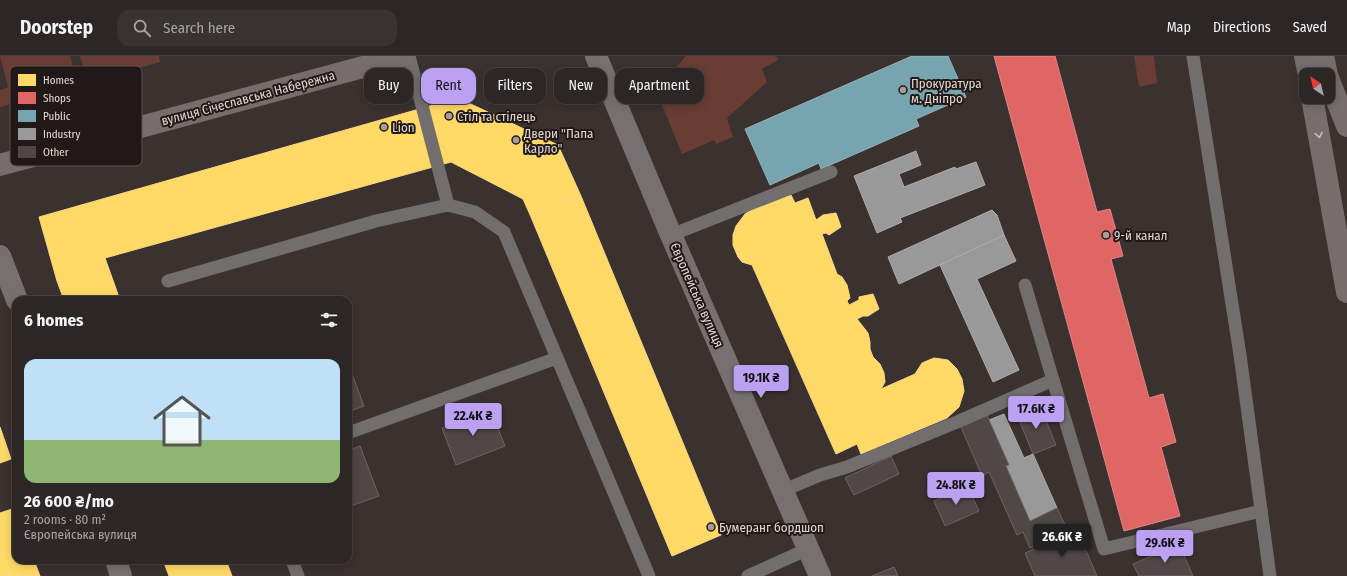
<!DOCTYPE html>
<html lang="en">
<head>
<meta charset="utf-8">
<style>
  :root { --surface:#2c2624; --page:#383231; --text:#f1f3f6; --muted:#a6a5a6; --line:#484341; --accent:#bca0f2 }
  body { margin:0; font-family:"Fira Sans Condensed",sans-serif; background:var(--page); color:var(--text); height:100vh; display:flex; flex-direction:column; font-size:15px; white-space:nowrap }
  * { box-sizing:border-box; margin:0 }
  p { font-size:13px; color:var(--muted) }
  .icon { flex:none; width:22px; height:22px; fill:none; stroke:currentColor; stroke-width:2; stroke-linecap:round; stroke-linejoin:round }
  .map { position:relative; flex:1; overflow:hidden }
  .details { position:absolute; left:12px; top:240px; width:340px; height:268px; display:flex; flex-direction:column; background:var(--surface); border-radius:12px; box-shadow:0 2px 10px #0003,0 0 0 1px var(--line) }
  .details>* { flex:none }
  .hud { position:absolute; left:364px; top:12px; width:380px; height:36px; display:flex; gap:8px }
  .needle { width:26px; rotate:325deg }
  .tools { position:absolute; left:1299px; top:12px; display:grid; gap:8px }
  .tools a { display:grid; place-items:center; width:36px; height:36px; border-radius:8px; background:var(--surface); box-shadow:0 2px 10px #0003,0 0 0 1px var(--line); font-size:20px }
  .price { position:absolute; translate:-50% -34px; padding:0 9px; border-radius:4px; background:var(--accent); color:#111; font-size:13px; line-height:26px; filter:drop-shadow(0 1px 2px #0008) }
  .price::after { content:''; position:absolute; left:50%; top:24px; width:12px; height:9px; margin-left:-6px; background:inherit; clip-path:polygon(0 0,100% 0,50% 100%) }
  .price.active { background:#222; color:#fff }
  ul { padding:0; list-style:none }
  li { display:grid; align-content:center; gap:8px; height:212px; padding:0 12px }
  li span { display:grid; place-items:center; height:124px; border-radius:12px; color:#555 }
  li>.icon { margin-inline-start:auto }
  span .icon { width:72px; height:72px; fill:#fffc; stroke-width:1 }
  li b { font-size:17px }
  h2 { display:flex; justify-content:space-between; align-items:center; height:48px; padding:0 12px; font-size:17px }
  .tag { padding:0 14px; border-radius:12px; background:var(--surface); box-shadow:0 2px 10px #0003,0 0 0 1px var(--line); font-size:14px; line-height:36px }
  .tag.active { background:var(--accent); color:#111 }
  header { display:flex; align-items:center; gap:24px; box-sizing:border-box; height:56px; padding:0 20px; background:var(--surface); border-bottom:1px solid var(--line) }
  header strong { font-size:19px }
  nav { display:flex; gap:22px; margin-inline-start:auto; font-size:14px }
  .search { width:280px; height:36px; background:var(--page); display:flex; align-items:center; gap:10px; box-sizing:border-box; padding:0 14px; border-radius:12px; color:var(--muted); font-size:15px }
  .map>svg:first-child { display:block }
  .green { fill:#693c34 }
  .homes { fill:#ffd966; stroke:#f7d887 }
  .shops { fill:#e06666; stroke:#e18887 }
  .public { fill:#76a5af; stroke:#97b4ba }
  .industry { fill:#999; stroke:#afacab }
  .building { fill:#504846; stroke:#6c6463 }
  .lines { fill:none; stroke-linecap:round; stroke-linejoin:round }
  .lane { stroke:#726e6e; stroke-width:13 }
  .secondary { stroke:#767170; stroke-width:22 }
  .primary { stroke:#766e6d; stroke-width:22 }
  .oneway { stroke:#c8bdbb }
  .poi-dot { fill:#a89d9b; stroke:#211917; stroke-width:1.5 }
  .labels { text-anchor:middle; dominant-baseline:central; stroke-width:4; stroke-linejoin:round; paint-order:stroke }
  .poi-label { font-size:13px; fill:#e3d7d5; stroke:#211917; text-anchor:start }
  .street-label { font-size:13px; fill:#e3d7d5; stroke:#211917 }
  .key { fill:#211917; stroke:#5b5250; stroke-width:1 }
  .key-label { font-size:11px; fill:#e3d7d5 }
</style>
</head>
<body>
<header>
<strong>Doorstep</strong>
<div class="search"><svg class="icon" aria-label="search" viewBox="0 0 24 24"><circle cx="10" cy="10" r="6"/><path d="M15 15l6 6"/></svg>Search here</div>
<nav><a>Map</a><a>Directions</a><a>Saved</a></nav>
</header>
<div class="map">
<svg width="1347" height="520" viewBox="0 0 1347 520">
  <rect width="100%" height="100%" fill="#3b3230"/>
  <!-- green -->
  <g class="green">
    <polygon points="0,0 70,0 78,30 0,51 0,34 8,31"/>
    <polygon points="80,0 159,0 160,6 88,27"/>
    <polygon points="686,0 776,0 778,4 762,13 767,26 727,62 733,81 716,88 714,84 682,98 656,34"/>
    <polygon points="1134,0 1154,0 1157,27 1139,31"/>
  </g>
  <!-- homes -->
  <g class="homes">
    <polygon points="458,42 558,89 581,140 531,161 523,143 451,106 105,202 120,244 64,244 57,225 39,161"/>
    <polygon points="791,139 795,147 808,142 816,164 823,159 836,157 841,171 829,179 826,177 822,178 837,218 842,221 847,229 850,242 847,245 849,249 859,244 859,241 873,238 879,253 868,260 863,260 857,263 868,277 870,286 870,293 873,301 880,308 884,317 885,326 881,333 915,318 922,307 934,302 948,304 957,313 962,323 964,335 959,351 947,362 861,398 857,388 836,398 752,209 742,206 738,201 733,189 733,179 736,170 745,158 757,150"/>
    <polygon points="581,140 721,479 672,500 531,161"/>
    <polygon points="0,371 11,403 0,407"/>
    <polygon points="15,452 16,504 34,504 40,520 0,520 0,457"/>
    <polygon points="163,504 226,504 232,520 169,520"/>
  </g>
  <!-- shops -->
  <polygon class="shops" points="994,0 1055,0 1097,156 1110,153 1123,200 1111,203 1149,342 1163,338 1176,386 1161,391 1180,460 1124,475"/>
  <!-- public -->
  <polygon class="public" points="912,0 948,0 966,41 916,63 919,70 821,113 819,107 770,129 745,73"/>
  <!-- industry -->
  <g class="industry">
    <polygon points="916,95 921,109 899,118 904,131 955,111 956,113 976,106 985,129 900,162 902,166 877,177 854,120"/>
    <polygon points="992,154 997,159 1004,179 899,228 888,201"/>
    <polygon points="1004,179 1016,205 977,223 1019,314 993,326 940,209"/>
    <polygon points="1004,358 1024,402 1033,398 1057,452 1030,465 1006,410 1009,409 989,364"/>
  </g>
  <!-- building -->
  <g class="building">
    <polygon points="348,307 364,350 348,356"/>
    <polygon points="1040,350 1056,389 1033,398 1017,359"/>
    <polygon points="490,353 505,390 456,409 442,372"/>
    <polygon points="986,357 1009,409 1006,410 1030,465 1057,452 1068,475 1030,492 1023,476 1017,479 989,416 982,420 960,369"/>
    <polygon points="360,390 379,440 348,451 348,395"/>
    <polygon points="891,400 899,418 854,439 845,422"/>
    <polygon points="968,431 979,455 945,470 934,445"/>
    <polygon points="1077,474 1097,520 1035,520 1025,497"/>
    <polygon points="1179,488 1193,520 1139,520 1133,508"/>
    <polygon points="894,511 898,520 872,520"/>
  </g>
  <g class="lines">
    <!-- lane -->
    <g class="lane">
      <polyline points="409,0 448,149"/>
      <polyline points="1193,0 1240,299 1270,520"/>
      <polyline points="671,179 831,116"/>
      <polyline points="168,225 376,165 448,149 475,156 504,176 649,520"/>
      <polyline points="1025,229 1053,324"/>
      <polyline points="348,377 557,302"/>
      <polyline points="782,435 820,419 847,411 957,366 1053,324 1104,493 1261,455"/>
      <polyline points="292,504 298,520"/>
      <polyline points="748,520 808,493"/>
    </g>
    <!-- secondary -->
    <g class="secondary">
      <polyline points="596,0 671,179 820,520"/>
      <polyline points="0,200 17,244"/>
      <polyline points="116,504 121,520"/>
    </g>
    <!-- primary -->
    <g class="primary">
      <polyline points="1305,0 1309,19"/>
      <polyline points="1323,0 1327,19"/>
      <polyline points="1328,22 1347,70"/>
      <polyline points="1312,41 1347,236"/>
      <polyline points="0,109 404,0"/>
    </g>
  </g>
  <!-- one-way arrows -->
  <defs><path id="oneway-chevron" d="M-2-3.5L2.5 0L-2 3.5" fill="none" stroke-width="1.6" stroke-linecap="round" stroke-linejoin="round"/></defs>
  <use class="oneway" href="#oneway-chevron" transform="translate(1319 79) rotate(80)"/>
  <!-- markers -->
  <g class="poi-dot">
    <circle cx="903" cy="34" r="4"/>
    <circle cx="449" cy="60" r="4"/>
    <circle cx="384" cy="71" r="4"/>
    <circle cx="516" cy="84" r="4"/>
    <circle cx="1106" cy="179" r="4"/>
    <circle cx="711" cy="471" r="4"/>
  </g>
  <g class="labels">
    <!-- poi labels -->
    <g class="poi-label">
      <text x="911" y="27">Прокуратура<tspan x="911" dy="15">м. Дніпро</tspan></text>
      <text x="457" y="60">Стіл та стілець</text>
      <text x="392" y="71">Lion</text>
      <text x="524" y="77">Двери "Папа<tspan x="524" dy="15">Карло"</tspan></text>
      <text x="1114" y="179">9-й канал</text>
      <text x="719" y="471">Бумеранг бордшоп</text>
    </g>
    <!-- street labels -->
    <g class="street-label">
      <text transform="translate(248 42) rotate(-15)">вулиця Січеславська Набережна</text>
      <text transform="translate(697 239) rotate(66)">Європейська вулиця</text>
    </g>
  </g>
  <!-- legend -->
  <rect x="10" y="10" width="132" height="100" rx="6" class="key"/>
  <rect x="18" y="18" width="18" height="12" fill="#ffd966"/>
  <rect x="18" y="36" width="18" height="12" fill="#e06666"/>
  <rect x="18" y="54" width="18" height="12" fill="#76a5af"/>
  <rect x="18" y="72" width="18" height="12" fill="#999"/>
  <rect x="18" y="90" width="18" height="12" fill="#504846"/>
  <g class="key-label">
    <text x="43" y="28">Homes</text>
    <text x="43" y="46">Shops</text>
    <text x="43" y="64">Public</text>
    <text x="43" y="82">Industry</text>
    <text x="43" y="100">Other</text>
  </g>
</svg>
<div class="tools">
<a><svg class="needle" viewBox="-14 -14 28 28"><path d="M0-13l5 13h-10z" fill="#e53935"/><path d="M0 13l5-13h-10z" fill="#a6a5a6"/></svg></a>
</div>
<b class="price" style="left:761px;top:343px">19.1K ₴</b>
<b class="price" style="left:1036px;top:374px">17.6K ₴</b>
<b class="price" style="left:473px;top:381px">22.4K ₴</b>
<b class="price" style="left:956px;top:450px">24.8K ₴</b>
<b class="price active" style="left:1062px;top:502px">26.6K ₴</b>
<b class="price" style="left:1165px;top:508px">29.6K ₴</b>
<div class="hud">
<a class="tag">Buy</a>
<a class="tag active">Rent</a>
<a class="tag">Filters</a>
<a class="tag">New</a>
<a class="tag">Apartment</a>
</div>
<section class="details">
<h2>6 homes<svg class="icon" aria-label="filters" viewBox="0 0 24 24"><path d="M4 7h16M4 17h16"/><circle cx="9" cy="7" r="2"/><circle cx="15" cy="17" r="2"/></svg></h2>
<ul>
<li><span style="background:linear-gradient(#bfe0f5 65%,#8fb573 0)"><svg class="icon" aria-label="home" viewBox="0 0 24 24"><path d="M3 11l9-7 9 7M6 9v11h12V9"/></svg></span><div><b>26 600 ₴/mo</b><p>2 rooms · 80 m²</p><p>Європейська вулиця</p></div></li>
</ul>
</section>
</div>
</body>
</html>
